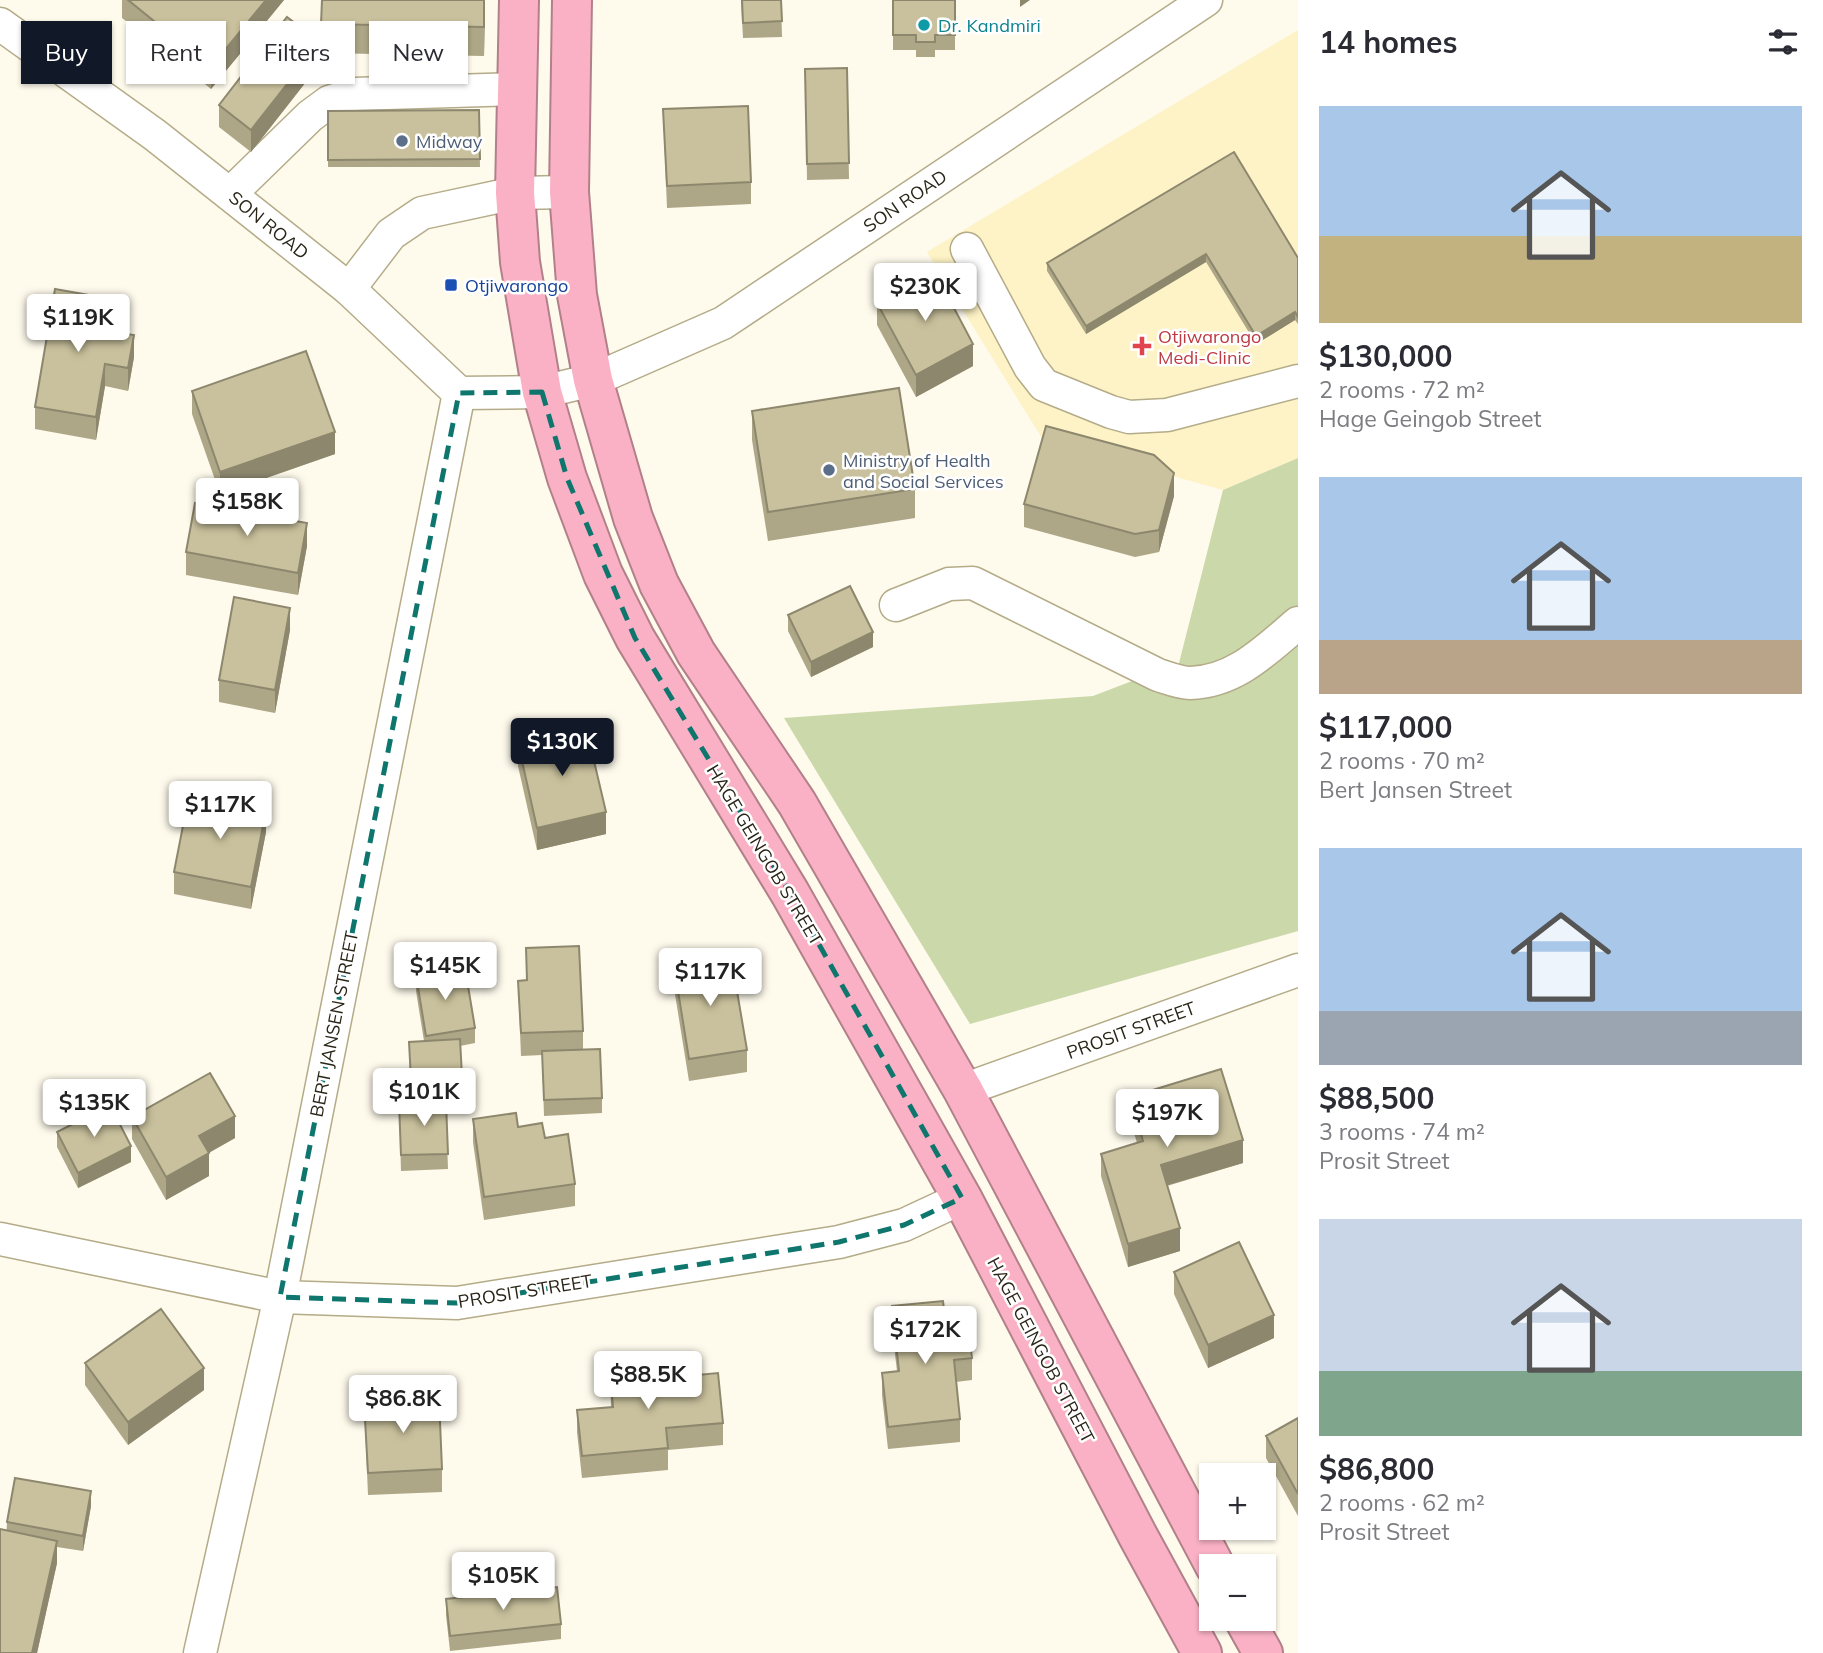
<!DOCTYPE html>
<html lang="en">
<head>
<meta charset="utf-8">
<style>
  :root { --surface:#fff; --page:#f2f2f3; --text:#2b2b33; --muted:#7c7c81; --accent:#111827 }
  body { margin:0; font-family:Mulish,sans-serif; background:var(--page); color:var(--text); height:100vh; display:flex; flex-direction:column; font-size:26px; white-space:nowrap }
  * { box-sizing:border-box; margin:0 }
  p { font-size:23px; color:var(--muted) }
  .icon { flex:none; width:38px; height:38px; fill:none; stroke:currentColor; stroke-width:2; stroke-linecap:round; stroke-linejoin:round }
  .map { position:relative; flex:1; overflow:hidden }
  .panel { display:flex; flex-direction:column; background:var(--surface); width:525px }
  .panel>* { flex:none }
  .guide { position:absolute; left:21px; top:21px; width:665px; height:63px; display:flex; gap:14px }
  .controls { position:absolute; left:1199px; top:1463px; display:grid; gap:14px }
  .controls a { display:grid; place-items:center; width:77px; height:77px; border-radius:0px; background:var(--surface); box-shadow:0 2px 5px #0004; font-size:35px }
  .price { position:absolute; translate:-50% -60px; padding:0 16px; border-radius:7px; background:#fff; color:#222; font-size:23px; line-height:46px; filter:drop-shadow(0 2px 4px #0008) }
  .price::after { content:''; position:absolute; left:50%; top:42px; width:21px; height:16px; margin-left:-10px; background:inherit; clip-path:polygon(0 0,100% 0,50% 100%) }
  .price.on { background:var(--accent); color:#fff }
  ul { padding:0; list-style:none }
  li { display:grid; align-content:center; gap:14px; height:371px; padding:0 21px }
  li span { display:grid; place-items:center; height:217px; border-radius:0px; color:#555 }
  li>.icon { margin-inline-start:auto }
  span .icon { width:126px; height:126px; fill:#fffc; stroke-width:1 }
  li b { font-size:30px }
  h2 { display:flex; justify-content:space-between; align-items:center; height:84px; padding:0 21px; font-size:30px }
  .tag { padding:0 24px; border-radius:0px; background:var(--surface); box-shadow:0 2px 5px #0004; font-size:24px; line-height:63px }
  .tag.on { background:var(--accent); color:#fff }
  main { display:flex; flex:1; min-height:0 }
  .map>svg:first-child { display:block }
  .built { fill:#fef3c6 }
  .green { fill:#cbd8aa }
  .lines { fill:none; stroke-linecap:round; stroke-linejoin:round }
  .minor-casing { stroke:#b4ab88; stroke-width:35 }
  .highway-casing { stroke:#b18088; stroke-width:42 }
  .minor { stroke:#fff; stroke-width:32 }
  .highway { stroke:#fab1c5; stroke-width:38 }
  .wall { fill:#ada687 }
  .shaded-wall { fill:#8d876e }
  .building { fill:#c9c19d; stroke:#8d876e; stroke-width:2 }
  .marked { fill:none; stroke:#0f766e; stroke-width:5; stroke-dasharray:14 9; stroke-linejoin:round }
  .culture-dot { fill:#0f9aa8; stroke:#fff; stroke-width:2.5 }
  .service-dot { fill:#5c6f8a; stroke:#fff; stroke-width:2.5 }
  .transit-dot { fill:#1a4fb4; stroke:#fff; stroke-width:2.5 }
  .health-dot { fill:#e0444e; stroke:#fff; stroke-width:2.5 }
  .labels { text-anchor:middle; dominant-baseline:central; stroke-width:5; stroke-linejoin:round; paint-order:stroke }
  .culture-label { font-size:18px; fill:#0d838f; stroke:#fff; text-anchor:start }
  .service-label { font-size:18px; fill:#4e5e75; stroke:#fff; text-anchor:start }
  .street-label { font-size:18px; fill:#292618; stroke:#fff }
  .transit-label { font-size:18px; fill:#164399; stroke:#fff; text-anchor:start }
  .health-label { font-size:18px; fill:#be3a42; stroke:#fff; text-anchor:start }
</style>
</head>
<body>
<main>
<div class="map">
<svg width="1298" height="1653" viewBox="0 0 1298 1653">
  <rect width="100%" height="100%" fill="#fefaec"/>
  <!-- built -->
  <polygon class="built" points="1298,30 1298,458 1223,490 1043,440 927,252"/>
  <!-- green -->
  <polygon class="green" points="1298,458 1298,931 970,1024 784,718 1093,696 1179,663 1223,490"/>
  <g class="lines">
    <defs>
      <g id="minor">
        <polyline points="0,24 155,135 349,289 459,393 542,392 593,380 723,323 1206,0"/>
        <polyline points="230,194 310,116 329,102 354,94 517,89"/>
        <polyline points="967,249 1030,367 1044,385 1111,412 1129,417 1167,415 1298,381"/>
        <polyline points="349,289 391,234 422,213 515,193 569,192"/>
        <path d="M896,605L949,584L973,583L1158,675C1168,678 1180,683 1190,683C1235,682 1266,650 1298,623"/>
        <polyline points="963,1090 1298,970"/>
        <polyline points="0,1239 280,1297 457,1303 839,1242 904,1225 962,1198"/>
        <polyline points="200,1653 280,1297 459,393"/>
      </g>
      <g id="highway">
        <polyline points="519,0 515,193 520,262 542,392 567,478 603,574 635,638 790,893 962,1198 1138,1536 1202,1653"/>
        <polyline points="572,0 569,192 577,295 593,380 633,518 659,584 696,653 797,803 963,1090 1215,1566"/>
        <polyline points="1244,1619 1263,1653"/>
      </g>
    </defs>
    <!-- minor casing -->
    <use href="#minor" class="minor-casing"/>
    <!-- highway casing -->
    <use href="#highway" class="highway-casing"/>
    <!-- minor -->
    <use href="#minor" class="minor"/>
    <!-- highway -->
    <use href="#highway" class="highway"/>
  </g>
  <!-- wall -->
  <g class="wall">
    <polygon points="122,0 284,0 211,89 122,18"/>
    <polygon points="322,0 485,0 484,56 321,53"/>
    <polygon points="741,0 781,0 782,37 743,38"/>
    <polygon points="893,0 955,0 955,50 935,50 935,57 916,57 916,50 893,50"/>
    <polygon points="320,64 251,152 219,127 219,105"/>
    <polygon points="847,68 849,179 807,180 805,69"/>
    <polygon points="663,109 751,182 751,204 667,208"/>
    <polygon points="479,110 480,167 328,167 328,111"/>
    <polygon points="1234,152 1298,258 1298,324 1295,320 1256,344 1206,262 1086,334 1047,271 1047,263"/>
    <polygon points="877,303 973,366 916,397 877,325"/>
    <polygon points="106,320 104,330 134,357 128,391 105,386 96,440 35,429 35,407"/>
    <polygon points="192,391 335,454 220,494 192,414"/>
    <polygon points="752,411 915,489 915,518 768,541 752,440"/>
    <polygon points="1174,496 1159,552 1135,557 1024,527 1024,504"/>
    <polygon points="307,546 298,595 186,575 186,552"/>
    <polygon points="788,615 873,647 811,677 788,631"/>
    <polygon points="290,630 275,713 219,702 219,680"/>
    <polygon points="518,743 606,834 537,850 518,766"/>
    <polygon points="266,832 251,909 174,894 174,872"/>
    <polygon points="526,948 583,1031 583,1050 602,1098 602,1113 544,1116 542,1055 521,1056 518,981 526,980"/>
    <polygon points="674,966 747,1050 747,1072 689,1081 674,988"/>
    <polygon points="416,975 475,1028 475,1043 460,1046 463,1110 446,1111 448,1169 401,1171 399,1103 411,1103 409,1042 424,1041 416,991"/>
    <polygon points="1130,1097 1243,1163 1167,1186 1180,1251 1128,1267 1101,1176 1101,1154 1137,1143 1130,1119"/>
    <polygon points="132,1117 235,1138 209,1153 209,1176 166,1200 132,1139"/>
    <polygon points="473,1119 518,1127 545,1138 575,1184 575,1206 484,1220 473,1142"/>
    <polygon points="57,1132 131,1162 78,1188 57,1147"/>
    <polygon points="1174,1272 1274,1338 1208,1368 1174,1294"/>
    <polygon points="892,1306 946,1327 972,1358 972,1380 956,1382 960,1419 960,1442 888,1449 882,1395 882,1373 897,1371 892,1329"/>
    <polygon points="85,1363 204,1390 128,1445 85,1385"/>
    <polygon points="610,1372 655,1379 723,1423 723,1445 668,1450 668,1470 582,1478 577,1432 577,1410 611,1407"/>
    <polygon points="364,1401 442,1469 442,1492 368,1495"/>
    <polygon points="1298,1418 1298,1516 1266,1458 1266,1436"/>
    <polygon points="91,1506 83,1551 57,1547 57,1563 37,1653 0,1653 7,1522"/>
    <polygon points="446,1599 561,1624 561,1639 450,1651 446,1615"/>
  </g>
  <!-- shaded-wall -->
  <g class="shaded-wall">
    <polygon points="266,0 284,0 211,89 211,67"/>
    <polygon points="484,0 485,0 484,56"/>
    <polygon points="1020,0 1030,0 1020,7"/>
    <polygon points="320,42 320,64 251,152 251,130"/>
    <polygon points="1206,254 1206,262 1086,334 1086,326"/>
    <polygon points="106,298 106,320 100,352 100,330"/>
    <polygon points="1295,312 1295,320 1256,344 1256,336"/>
    <polygon points="134,335 134,357 128,391 128,368"/>
    <polygon points="973,344 973,366 916,397 916,375"/>
    <polygon points="105,364 105,386 96,440 96,417"/>
    <polygon points="335,432 335,454 220,494 220,472"/>
    <polygon points="1174,473 1174,496 1159,552 1159,530"/>
    <polygon points="307,523 307,546 298,595 298,573"/>
    <polygon points="290,608 290,630 275,713 275,690"/>
    <polygon points="873,632 873,647 811,677 811,662"/>
    <polygon points="266,810 266,832 251,909 251,887"/>
    <polygon points="606,812 606,834 537,850 537,828"/>
    <polygon points="235,1116 235,1138 199,1158 199,1136"/>
    <polygon points="1243,1140 1243,1163 1161,1187 1161,1165"/>
    <polygon points="131,1146 131,1162 78,1188 78,1173"/>
    <polygon points="209,1153 209,1176 166,1200 166,1177"/>
    <polygon points="1180,1228 1180,1251 1128,1267 1128,1244"/>
    <polygon points="1274,1315 1274,1338 1208,1368 1208,1345"/>
    <polygon points="204,1368 204,1390 128,1445 128,1422"/>
    <polygon points="91,1491 91,1506 83,1551 83,1536"/>
    <polygon points="57,1541 57,1563 37,1653 32,1653"/>
  </g>
  <!-- building -->
  <g class="building">
    <polygon points="128,0 266,0 211,67"/>
    <polygon points="322,0 484,0 484,27 321,24"/>
    <polygon points="742,0 781,0 782,21 743,23"/>
    <polygon points="893,0 955,0 955,35 935,35 935,42 916,42 916,35 893,35"/>
    <polygon points="287,17 320,42 251,130 219,105"/>
    <polygon points="847,68 849,163 807,164 805,69"/>
    <polygon points="748,106 751,182 667,186 663,109"/>
    <polygon points="479,110 480,159 328,160 328,111"/>
    <polygon points="1234,152 1298,258 1298,317 1295,312 1256,336 1206,254 1086,326 1047,263"/>
    <polygon points="935,272 973,344 916,375 877,303"/>
    <polygon points="55,289 106,298 100,330 134,335 128,368 105,364 96,417 35,407"/>
    <polygon points="306,351 335,432 220,472 192,391"/>
    <polygon points="899,388 915,489 768,512 752,411"/>
    <polygon points="1046,426 1154,455 1174,473 1159,530 1135,534 1024,504"/>
    <polygon points="195,503 307,523 298,573 186,552"/>
    <polygon points="850,586 873,632 811,662 788,615"/>
    <polygon points="234,597 290,608 275,690 219,680"/>
    <polygon points="586,727 606,812 537,828 518,743"/>
    <polygon points="189,795 266,810 251,887 174,872"/>
    <polygon points="579,946 583,1031 521,1033 518,981 527,980 526,948"/>
    <polygon points="731,956 747,1050 689,1059 674,966"/>
    <polygon points="465,968 475,1028 426,1036 416,975"/>
    <polygon points="460,1039 463,1095 412,1098 409,1042"/>
    <polygon points="600,1049 602,1098 544,1100 542,1051"/>
    <polygon points="1221,1069 1243,1140 1161,1165 1180,1228 1128,1244 1101,1154 1143,1141 1130,1097"/>
    <polygon points="210,1073 235,1116 199,1136 209,1153 166,1177 132,1117"/>
    <polygon points="446,1102 448,1154 401,1155 399,1103"/>
    <polygon points="110,1105 131,1146 78,1173 57,1132"/>
    <polygon points="516,1113 518,1127 542,1123 545,1138 568,1134 575,1184 484,1197 473,1119"/>
    <polygon points="1239,1242 1274,1315 1208,1345 1174,1272"/>
    <polygon points="943,1301 946,1327 968,1325 972,1358 954,1360 960,1419 888,1427 882,1373 899,1371 892,1306"/>
    <polygon points="161,1309 204,1368 128,1422 85,1363"/>
    <polygon points="654,1368 655,1379 718,1373 723,1423 666,1428 668,1448 582,1456 577,1410 613,1407 610,1372"/>
    <polygon points="439,1398 442,1469 368,1473 364,1401"/>
    <polygon points="1298,1418 1298,1494 1266,1436"/>
    <polygon points="15,1478 91,1491 83,1536 7,1522"/>
    <polygon points="0,1529 57,1541 32,1653 0,1653"/>
    <polygon points="557,1587 561,1624 450,1636 446,1599"/>
  </g>
  <!-- marked area -->
  <path class="marked" d="M542,392L567,478L635,638L790,893L962,1198L904,1225L839,1242L457,1303L280,1297L459,393Z"/>
  <!-- markers -->
  <circle class="culture-dot" cx="924" cy="25" r="7"/>
  <g class="service-dot">
    <circle cx="402" cy="141" r="7"/>
    <circle cx="829" cy="470" r="7"/>
  </g>
  <rect class="transit-dot" x="444" y="278" width="14" height="14" rx="3.5"/>
  <path class="health-dot" d="M1138.5 335.5h7v7h7v7h-7v7h-7v-7h-7v-7h7z"/>
  <g class="labels">
    <!-- culture labels -->
    <g class="culture-label">
      <text x="938" y="25">Dr. Kandmiri</text>
    </g>
    <!-- service labels -->
    <g class="service-label">
      <text x="416" y="141">Midway</text>
      <text x="843" y="460">Ministry of Health<tspan x="843" dy="21">and Social Services</tspan></text>
    </g>
    <!-- street labels -->
    <g class="street-label">
      <text transform="translate(905 201) rotate(-34)">SON ROAD</text>
      <text transform="translate(269 225) rotate(39)">SON ROAD</text>
      <text transform="translate(765 855) rotate(59)">HAGE GEINGOB STREET</text>
      <text transform="translate(334 1024) rotate(-79)">BERT JANSEN STREET</text>
      <text transform="translate(1131 1030) rotate(-20)">PROSIT STREET</text>
      <text transform="translate(525 1291) rotate(-9)">PROSIT STREET</text>
      <text transform="translate(1041 1350) rotate(62)">HAGE GEINGOB STREET</text>
    </g>
    <!-- transit labels -->
    <g class="transit-label">
      <text x="465" y="285">Otjiwarongo</text>
    </g>
    <!-- health labels -->
    <g class="health-label">
      <text x="1158" y="336">Otjiwarongo<tspan x="1158" dy="21">Medi-Clinic</tspan></text>
    </g>
  </g>
</svg>
<div class="controls">
<a>+</a>
<a>−</a>
</div>
<b class="price" style="left:925px;top:323px">$230K</b>
<b class="price" style="left:78px;top:354px">$119K</b>
<b class="price" style="left:247px;top:538px">$158K</b>
<b class="price on" style="left:562px;top:778px">$130K</b>
<b class="price" style="left:220px;top:841px">$117K</b>
<b class="price" style="left:445px;top:1002px">$145K</b>
<b class="price" style="left:710px;top:1008px">$117K</b>
<b class="price" style="left:424px;top:1128px">$101K</b>
<b class="price" style="left:94px;top:1139px">$135K</b>
<b class="price" style="left:1167px;top:1149px">$197K</b>
<b class="price" style="left:925px;top:1366px">$172K</b>
<b class="price" style="left:648px;top:1411px">$88.5K</b>
<b class="price" style="left:403px;top:1435px">$86.8K</b>
<b class="price" style="left:503px;top:1612px">$105K</b>
<div class="guide">
<a class="tag on">Buy</a>
<a class="tag">Rent</a>
<a class="tag">Filters</a>
<a class="tag">New</a>
</div>
</div>
<section class="panel">
<h2>14 homes<svg class="icon" aria-label="filters" viewBox="0 0 24 24"><path d="M4 7h16M4 17h16"/><circle cx="9" cy="7" r="2"/><circle cx="15" cy="17" r="2"/></svg></h2>
<ul>
<li><span style="background:linear-gradient(#a9c7e8 60%,#c2b280 0)"><svg class="icon" aria-label="home" viewBox="0 0 24 24"><path d="M3 11l9-7 9 7M6 9v11h12V9"/></svg></span><div><b>$130,000</b><p>2 rooms · 72 m²</p><p>Hage Geingob Street</p></div></li>
<li><span style="background:linear-gradient(#a9c7e8 75%,#b9a48a 0)"><svg class="icon" aria-label="home" viewBox="0 0 24 24"><path d="M3 11l9-7 9 7M6 9v11h12V9"/></svg></span><div><b>$117,000</b><p>2 rooms · 70 m²</p><p>Bert Jansen Street</p></div></li>
<li><span style="background:linear-gradient(#a9c7e8 75%,#9aa5b1 0)"><svg class="icon" aria-label="home" viewBox="0 0 24 24"><path d="M3 11l9-7 9 7M6 9v11h12V9"/></svg></span><div><b>$88,500</b><p>3 rooms · 74 m²</p><p>Prosit Street</p></div></li>
<li><span style="background:linear-gradient(#c9d6e8 70%,#7fa58c 0)"><svg class="icon" aria-label="home" viewBox="0 0 24 24"><path d="M3 11l9-7 9 7M6 9v11h12V9"/></svg></span><div><b>$86,800</b><p>2 rooms · 62 m²</p><p>Prosit Street</p></div></li>
</ul>
</section>
</main>
</body>
</html>
